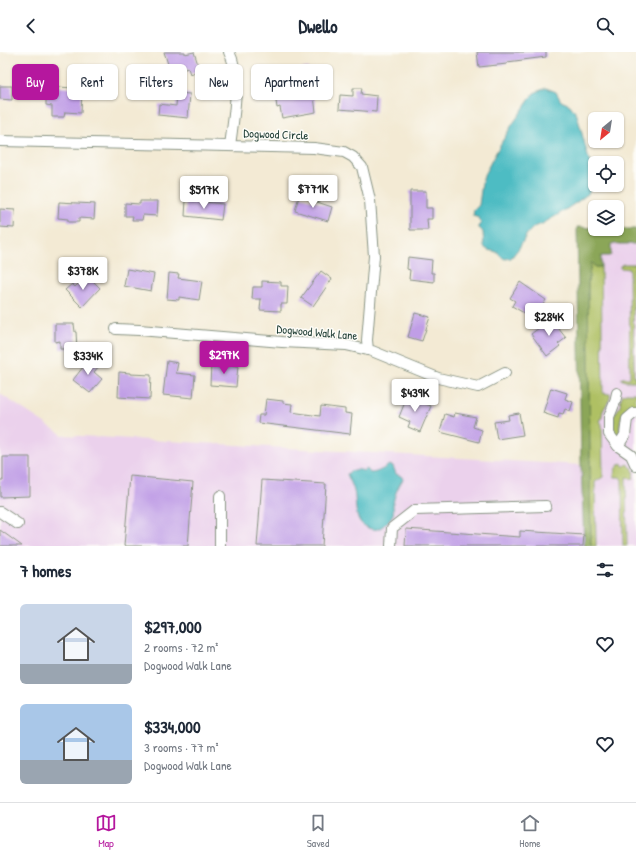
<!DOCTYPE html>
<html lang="en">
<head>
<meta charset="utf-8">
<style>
  :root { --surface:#fff; --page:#f2f2f3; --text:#1f2937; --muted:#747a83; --line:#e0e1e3; --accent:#b5179e }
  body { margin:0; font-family:"Patrick Hand",sans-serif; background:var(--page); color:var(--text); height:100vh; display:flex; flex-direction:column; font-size:15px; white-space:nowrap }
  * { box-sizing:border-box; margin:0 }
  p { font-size:13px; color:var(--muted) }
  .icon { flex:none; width:22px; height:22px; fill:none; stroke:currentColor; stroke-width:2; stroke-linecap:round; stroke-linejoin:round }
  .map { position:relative; height:494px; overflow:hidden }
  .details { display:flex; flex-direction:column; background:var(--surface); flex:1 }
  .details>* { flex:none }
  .hud { position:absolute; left:12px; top:12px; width:400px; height:36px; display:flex; gap:8px }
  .needle { width:26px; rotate:210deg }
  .tools { position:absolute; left:588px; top:60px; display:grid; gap:8px }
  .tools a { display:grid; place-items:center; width:36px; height:36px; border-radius:6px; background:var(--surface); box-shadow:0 1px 3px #0004; font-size:20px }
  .price { position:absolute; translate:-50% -34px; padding:0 9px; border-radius:4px; background:#fff; color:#222; font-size:13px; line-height:26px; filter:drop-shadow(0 1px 2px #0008) }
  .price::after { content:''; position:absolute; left:50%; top:24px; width:12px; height:9px; margin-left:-6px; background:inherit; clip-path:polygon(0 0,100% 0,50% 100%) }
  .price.selected { background:var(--accent); color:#fff }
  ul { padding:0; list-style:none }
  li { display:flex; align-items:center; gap:12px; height:100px; padding:0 20px }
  li span { display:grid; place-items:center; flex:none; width:112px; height:80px; border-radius:6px; color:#555 }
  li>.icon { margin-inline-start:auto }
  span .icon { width:48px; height:48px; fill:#fffc; stroke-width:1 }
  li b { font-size:17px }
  h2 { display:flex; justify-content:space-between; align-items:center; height:48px; padding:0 20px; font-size:17px }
  .pill { padding:0 14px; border-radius:6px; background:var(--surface); box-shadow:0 1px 3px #0004; font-size:14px; line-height:36px }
  .pill.selected { background:var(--accent); color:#fff }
  header { display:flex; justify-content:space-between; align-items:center; height:52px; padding:0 20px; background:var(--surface); font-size:18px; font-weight:700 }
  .menu { display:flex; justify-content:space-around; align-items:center; height:56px; border-top:1px solid var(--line); background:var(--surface); font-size:11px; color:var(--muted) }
  .menu a { display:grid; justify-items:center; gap:2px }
  .menu .selected { color:var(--accent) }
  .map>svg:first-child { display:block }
  .built { fill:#ebd1ec }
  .green { fill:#afc063; stroke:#677e4c }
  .forest { fill:#8ba659; stroke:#557246 }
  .water { fill:#4dbcc3; stroke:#367c7c }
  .building { fill:#c09ee6 }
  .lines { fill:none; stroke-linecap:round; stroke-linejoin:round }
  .minor-casing { stroke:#899484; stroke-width:12 }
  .minor { stroke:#fff; stroke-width:10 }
  .labels { text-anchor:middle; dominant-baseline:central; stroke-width:3; stroke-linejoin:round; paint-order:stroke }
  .street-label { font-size:12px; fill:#1f3d34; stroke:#fdfcf7 }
</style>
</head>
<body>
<header><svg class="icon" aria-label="back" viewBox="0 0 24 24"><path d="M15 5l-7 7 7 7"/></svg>Dwello<svg class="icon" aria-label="search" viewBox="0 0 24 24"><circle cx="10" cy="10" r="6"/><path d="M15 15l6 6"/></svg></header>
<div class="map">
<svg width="636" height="494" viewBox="0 0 636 494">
  <rect width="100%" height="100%" fill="#fdfcf7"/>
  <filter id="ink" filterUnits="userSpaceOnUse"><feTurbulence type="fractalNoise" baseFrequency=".025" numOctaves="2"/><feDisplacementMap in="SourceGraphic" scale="8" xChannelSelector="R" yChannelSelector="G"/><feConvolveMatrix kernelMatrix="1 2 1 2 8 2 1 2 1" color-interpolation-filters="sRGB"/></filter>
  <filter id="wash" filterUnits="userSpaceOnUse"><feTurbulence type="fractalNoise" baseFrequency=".012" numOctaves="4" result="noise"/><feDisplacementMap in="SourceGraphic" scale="16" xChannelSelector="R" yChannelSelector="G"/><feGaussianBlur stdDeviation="0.9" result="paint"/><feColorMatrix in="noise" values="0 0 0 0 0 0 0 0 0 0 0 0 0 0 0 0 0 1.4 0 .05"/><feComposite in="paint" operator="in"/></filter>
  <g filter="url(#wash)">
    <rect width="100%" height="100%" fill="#f3ead4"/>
    <!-- built -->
    <polygon class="built" points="577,175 595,176 595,177 636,177 636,494 0,494 0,342 63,383 581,413"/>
    <!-- green -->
    <g class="green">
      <path d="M591,210L595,215H601L603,341L610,342C611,349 607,351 604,357C602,360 602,364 602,367L600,368L602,373L603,425L595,430L596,494H591L588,231Z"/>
      <polygon points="623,212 636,212 636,216 633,217 634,325 636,325 636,329 625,329 621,327 622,326 629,326 630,325 629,217 620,216 620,214"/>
      <path d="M626,341H636V353C622,356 619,367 620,380L618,382H615L613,380V370H614V367L613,366L614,363L620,354L621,346L623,342Z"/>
      <path d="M622,411L623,414H625L627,412C634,416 634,419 633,426L632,427L626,425L627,494H623L622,428L620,425H615L614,423C615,417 616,414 622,411Z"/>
    </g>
    <!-- forest -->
    <polygon class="forest" points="577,175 595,176 595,177 636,177 636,192 611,192 611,203 609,204 601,204 601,215 595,215 591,210 588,231 591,494 584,494 581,413"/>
    <!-- water -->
    <g class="water">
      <polygon points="546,36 556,40 561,49 570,53 577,63 594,127 589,141 577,150 559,162 542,172 534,175 527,182 519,196 511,206 505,207 500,204 497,200 488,198 484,195 483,180 478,175 481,171 479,166 473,164 474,158 479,153 482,131 485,121 500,93 512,73 534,41"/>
      <path d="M389,413L393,414L396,422L401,424L403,427C398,435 394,443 393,453C393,456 394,459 393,462C391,467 383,475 378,477C374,478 370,477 366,475C353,468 357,451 354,439C353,433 349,428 347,422C352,417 358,417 364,419L367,417L370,421C377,421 383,417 389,413Z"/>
    </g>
    <g id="blocks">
      <!-- building -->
      <g class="building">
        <polygon points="164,0 185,0 185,2 194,0 200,19 190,22 188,16 171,21"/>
        <polygon points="477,0 546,0 546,5 507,10 507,12 479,15"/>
        <polygon points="308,16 309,21 315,20 317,35 313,36 316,60 282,66 280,55 277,56 272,21"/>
        <polygon points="0,34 12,34 12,48 0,47"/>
        <polygon points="58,35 74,36 74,39 82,39 81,61 65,60 64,65 52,65 52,54 46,53 46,39 58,40"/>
        <polygon points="353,36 362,36 361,42 377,44 376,60 339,57 340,43 353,44"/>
        <polygon points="177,41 190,42 188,66 158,63 159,52 176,54"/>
        <polygon points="410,139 426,139 426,156 432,156 432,167 427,167 428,178 410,178"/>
        <polygon points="299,144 332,155 328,169 295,159"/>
        <polygon points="186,148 223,152 221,168 185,164"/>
        <polygon points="140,149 158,149 157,164 143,163 142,168 132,168 133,164 125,164 125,151 140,152"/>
        <polygon points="59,150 95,152 94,167 79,166 79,170 68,170 68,167 58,166"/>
        <polygon points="0,157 15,158 14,176 0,175"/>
        <polygon points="408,205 432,208 431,221 434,221 434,230 409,227 410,218 407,217"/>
        <polygon points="127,217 154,222 151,239 124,234"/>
        <polygon points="321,219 332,227 313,254 301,246"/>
        <polygon points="169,221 179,222 178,226 202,229 199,248 179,245 179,248 167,247"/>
        <polygon points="87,223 100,236 82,255 65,238 72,232 75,235"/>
        <polygon points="262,229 281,230 281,234 288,234 287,252 281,252 281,259 260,258 261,247 252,247 253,235 262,235"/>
        <polygon points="520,230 546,248 534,267 512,254 515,249 510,246"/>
        <polygon points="415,261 430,265 422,289 408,285"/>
        <polygon points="551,267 566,286 558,292 560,294 547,304 531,282"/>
        <polygon points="55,272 74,272 75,280 76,280 77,297 60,297 60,289 55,290"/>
        <polygon points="90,306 99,314 94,320 102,327 90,341 73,328"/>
        <polygon points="167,309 178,311 176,321 195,323 193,346 163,343"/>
        <polygon points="211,312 238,314 236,335 210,333"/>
        <polygon points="119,320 130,321 130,322 151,323 150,347 118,345"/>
        <polygon points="551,336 567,341 565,347 573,350 570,359 565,357 563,362 559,361 558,366 543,361"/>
        <polygon points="407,345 431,354 420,380 408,375 410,370 399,365"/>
        <polygon points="266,347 283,349 283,351 292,352 291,360 320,364 321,354 345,357 345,361 352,362 350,382 258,371 259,363 264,363"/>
        <polygon points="455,361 476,365 473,375 482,378 479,390 440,380 445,362 454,365"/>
        <polygon points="519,361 523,383 497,387 494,370 509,368 508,363"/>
        <polygon points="3,405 30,405 30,444 0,445 0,428 3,428"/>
        <polygon points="130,424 193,430 188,494 124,494"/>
        <polygon points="262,428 326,432 322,494 257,494"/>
        <polygon points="406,477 520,485 520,479 584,483 583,494 405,494"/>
        <polygon points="0,478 22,494 0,494"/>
      </g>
    </g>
  </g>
  <g filter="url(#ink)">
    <use href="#blocks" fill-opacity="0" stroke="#899484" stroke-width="1"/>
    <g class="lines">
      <defs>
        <g id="minor">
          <path d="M229,0C242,24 233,68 230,94"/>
          <polyline points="0,89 314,96 344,100 353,105 362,115 370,148 374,204 367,288 368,298"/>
          <polyline points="116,277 139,278 282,290 346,293 372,299 438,326 478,335 505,321"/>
          <polyline points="617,341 615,350 609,365 609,382 618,394 631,403 636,414"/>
          <polyline points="618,394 625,383 627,367 634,361 636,361"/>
          <polyline points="220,444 220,494"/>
          <polyline points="0,460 18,472"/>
          <polyline points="391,494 392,476 415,458 546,454"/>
        </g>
      </defs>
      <!-- minor casing -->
      <use href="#minor" class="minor-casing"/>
      <!-- minor -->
      <use href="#minor" class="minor"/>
    </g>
  </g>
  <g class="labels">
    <!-- street labels -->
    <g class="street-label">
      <text transform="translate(276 82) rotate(2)">Dogwood Circle</text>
      <text transform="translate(317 280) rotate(5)">Dogwood Walk Lane</text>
    </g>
  </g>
</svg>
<div class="tools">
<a><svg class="needle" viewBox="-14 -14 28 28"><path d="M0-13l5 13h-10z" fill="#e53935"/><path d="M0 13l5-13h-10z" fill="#747a83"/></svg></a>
<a><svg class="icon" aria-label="locate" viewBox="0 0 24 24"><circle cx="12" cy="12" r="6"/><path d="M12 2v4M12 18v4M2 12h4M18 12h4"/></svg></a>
<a><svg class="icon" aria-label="layers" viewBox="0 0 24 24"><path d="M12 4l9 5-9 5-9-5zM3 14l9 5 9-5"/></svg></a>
</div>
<b class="price" style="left:313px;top:157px">$771K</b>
<b class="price" style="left:204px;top:158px">$517K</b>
<b class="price" style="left:83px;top:239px">$378K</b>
<b class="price" style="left:549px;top:285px">$284K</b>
<b class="price selected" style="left:224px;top:323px">$297K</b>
<b class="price" style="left:88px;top:324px">$334K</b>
<b class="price" style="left:415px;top:361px">$439K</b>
<div class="hud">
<a class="pill selected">Buy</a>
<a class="pill">Rent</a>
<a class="pill">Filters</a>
<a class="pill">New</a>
<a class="pill">Apartment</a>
</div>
</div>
<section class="details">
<h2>7 homes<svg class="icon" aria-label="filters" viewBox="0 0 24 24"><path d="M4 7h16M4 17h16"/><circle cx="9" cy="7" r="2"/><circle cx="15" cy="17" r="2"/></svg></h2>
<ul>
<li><span style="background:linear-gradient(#c9d6e8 75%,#9aa5b1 0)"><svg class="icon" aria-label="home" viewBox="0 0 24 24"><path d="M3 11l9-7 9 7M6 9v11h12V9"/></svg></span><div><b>$297,000</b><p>2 rooms · 72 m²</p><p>Dogwood Walk Lane</p></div><svg class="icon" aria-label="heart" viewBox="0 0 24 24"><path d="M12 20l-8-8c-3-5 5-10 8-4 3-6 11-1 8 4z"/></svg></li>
<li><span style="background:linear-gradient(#a9c7e8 70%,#9aa5b1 0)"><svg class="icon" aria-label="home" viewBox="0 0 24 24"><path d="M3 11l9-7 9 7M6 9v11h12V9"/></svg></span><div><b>$334,000</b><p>3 rooms · 77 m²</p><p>Dogwood Walk Lane</p></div><svg class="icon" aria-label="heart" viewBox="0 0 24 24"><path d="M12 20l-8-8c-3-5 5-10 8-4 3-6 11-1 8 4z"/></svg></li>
</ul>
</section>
<nav class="menu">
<a class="selected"><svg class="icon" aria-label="map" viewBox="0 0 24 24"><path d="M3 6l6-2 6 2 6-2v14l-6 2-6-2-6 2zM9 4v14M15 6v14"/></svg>Map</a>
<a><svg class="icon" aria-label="saved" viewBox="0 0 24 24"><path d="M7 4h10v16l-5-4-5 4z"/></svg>Saved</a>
<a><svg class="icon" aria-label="home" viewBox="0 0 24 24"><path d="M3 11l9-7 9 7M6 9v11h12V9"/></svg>Home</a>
</nav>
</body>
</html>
